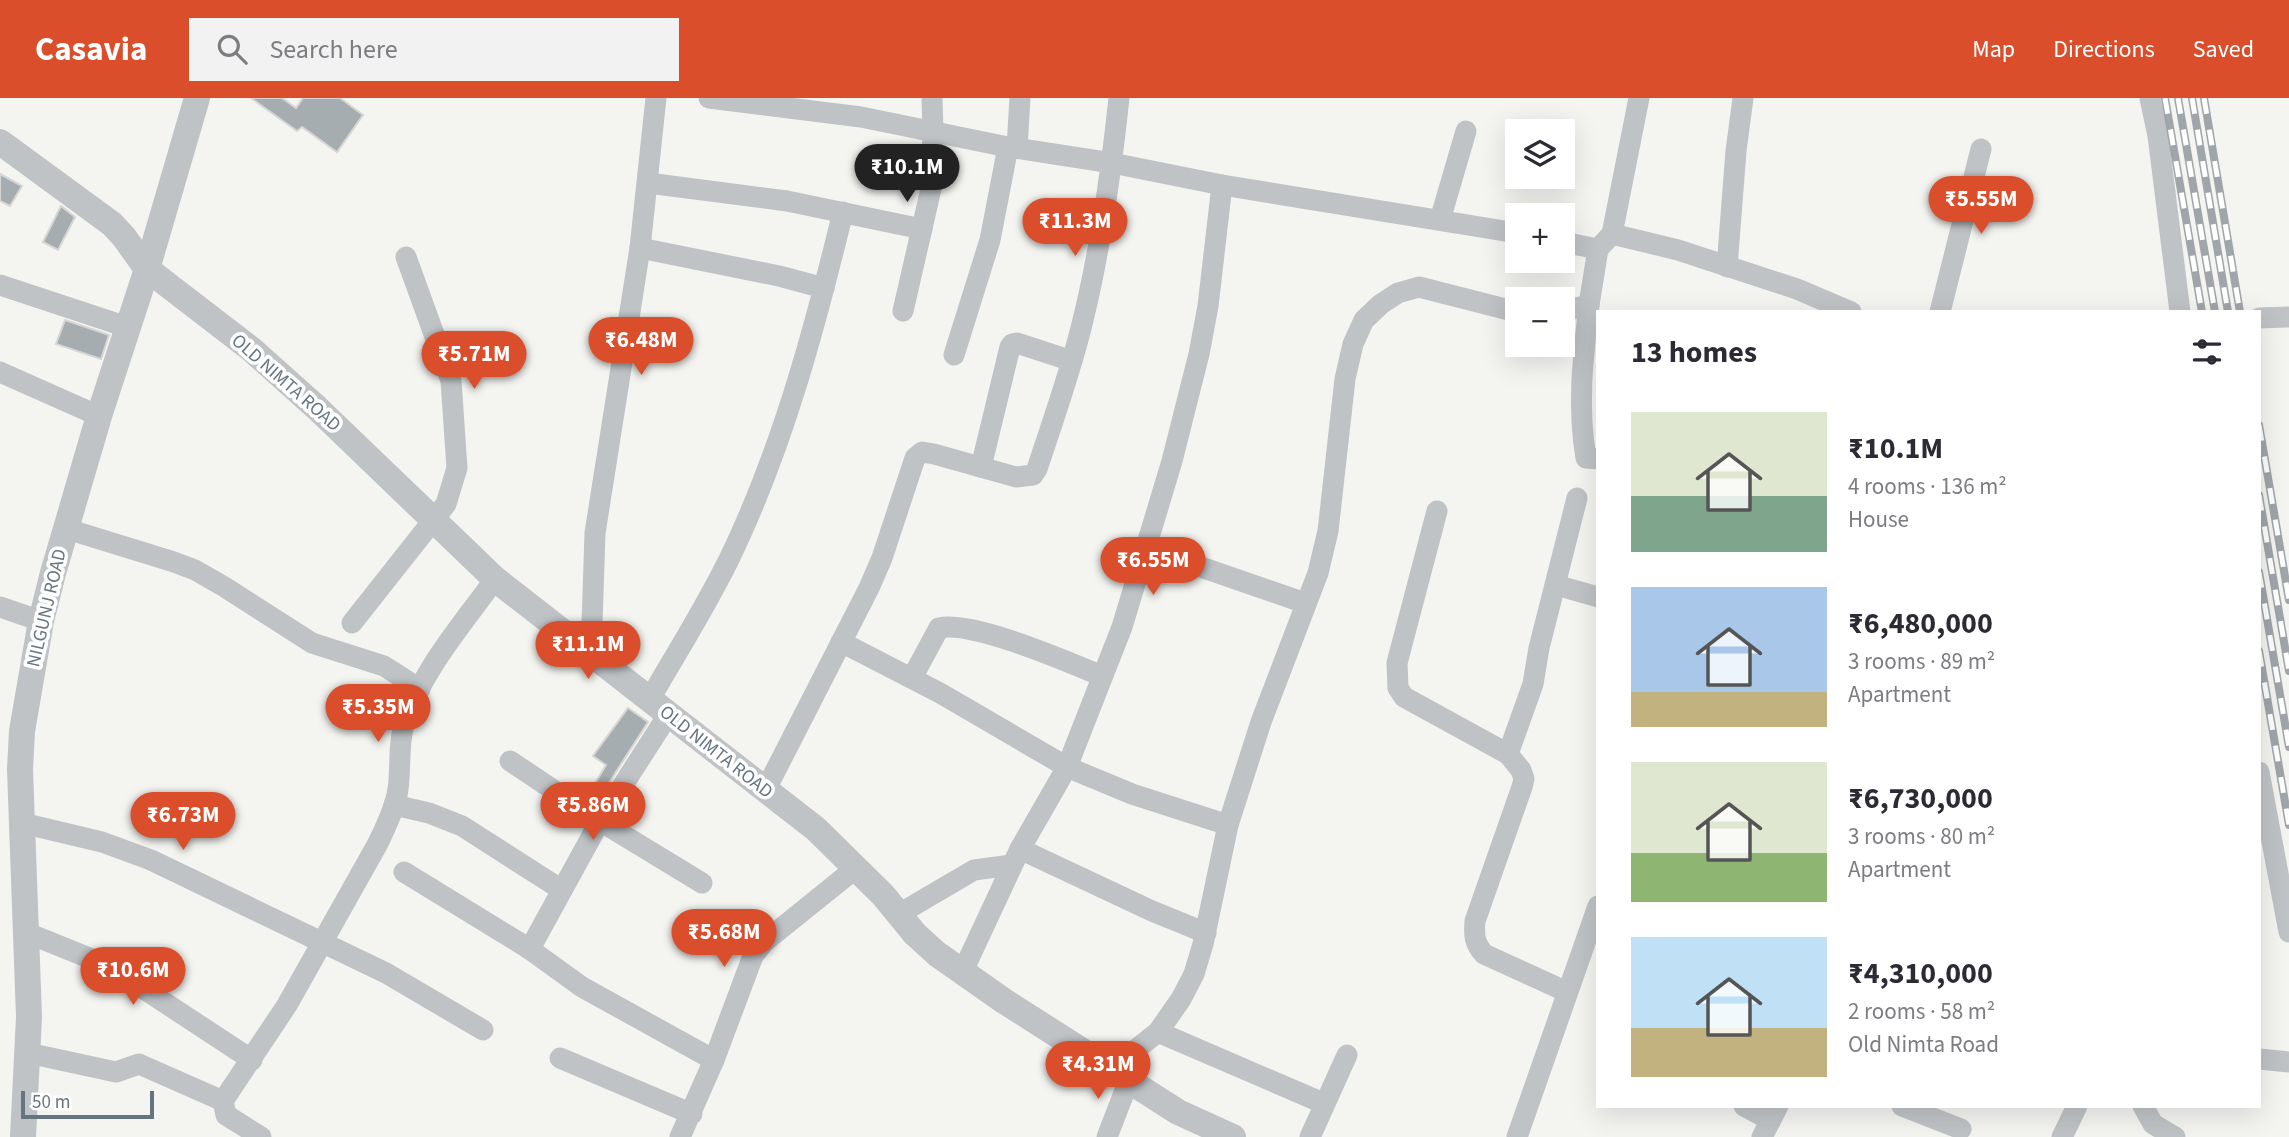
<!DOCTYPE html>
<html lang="en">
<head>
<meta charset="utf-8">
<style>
  :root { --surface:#fff; --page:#f2f2f3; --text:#2b2b33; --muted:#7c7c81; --accent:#da4e2b }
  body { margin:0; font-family:"Source Sans 3",sans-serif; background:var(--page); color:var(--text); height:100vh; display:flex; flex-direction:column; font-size:26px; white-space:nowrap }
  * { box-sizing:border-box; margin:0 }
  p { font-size:23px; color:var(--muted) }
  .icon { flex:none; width:38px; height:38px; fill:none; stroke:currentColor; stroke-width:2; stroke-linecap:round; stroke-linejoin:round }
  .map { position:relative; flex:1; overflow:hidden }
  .panel { position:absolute; left:1596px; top:212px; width:665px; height:798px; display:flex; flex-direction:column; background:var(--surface); border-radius:0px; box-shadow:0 7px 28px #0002 }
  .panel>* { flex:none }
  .fabs { position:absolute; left:1505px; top:21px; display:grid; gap:14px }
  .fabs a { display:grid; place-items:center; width:70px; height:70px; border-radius:0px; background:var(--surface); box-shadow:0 7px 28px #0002; font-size:35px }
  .scale { position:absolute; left:21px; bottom:18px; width:133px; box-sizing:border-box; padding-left:7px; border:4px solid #657580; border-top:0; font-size:19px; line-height:24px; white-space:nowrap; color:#657580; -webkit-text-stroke:5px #fff; paint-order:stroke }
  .price { position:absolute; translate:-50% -60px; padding:0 16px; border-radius:24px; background:var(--accent); color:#fff; font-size:23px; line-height:46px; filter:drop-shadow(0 2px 4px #0008) }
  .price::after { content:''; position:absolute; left:50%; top:42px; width:21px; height:16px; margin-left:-10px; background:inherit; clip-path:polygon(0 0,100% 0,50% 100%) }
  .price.active { background:#222; color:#fff }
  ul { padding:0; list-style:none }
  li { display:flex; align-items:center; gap:21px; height:175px; padding:0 35px }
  li span { display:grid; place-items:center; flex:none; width:196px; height:140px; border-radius:0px; color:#555 }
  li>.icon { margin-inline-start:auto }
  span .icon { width:84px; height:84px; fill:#fffc; stroke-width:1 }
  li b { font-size:30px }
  h2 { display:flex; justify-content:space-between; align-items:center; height:84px; padding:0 35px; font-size:30px }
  header { display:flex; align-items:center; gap:42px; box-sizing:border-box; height:98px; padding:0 35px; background:var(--accent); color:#fff }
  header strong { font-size:33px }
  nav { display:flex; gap:38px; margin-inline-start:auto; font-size:24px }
  .search { width:490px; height:63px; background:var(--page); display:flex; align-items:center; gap:18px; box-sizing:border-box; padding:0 24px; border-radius:0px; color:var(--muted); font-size:26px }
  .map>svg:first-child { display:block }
  .building { fill:#a5adb1; stroke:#d6d5d3; stroke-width:2 }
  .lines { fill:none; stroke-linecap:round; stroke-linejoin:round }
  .minor { stroke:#bfc3c6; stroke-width:21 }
  .tertiary { stroke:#bfc3c6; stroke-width:26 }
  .rail-casing { stroke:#9fa5a9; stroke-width:8 }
  .rail { stroke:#fff; stroke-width:5; stroke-dasharray:16; stroke-linecap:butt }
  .labels { text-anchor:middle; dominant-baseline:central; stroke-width:7; stroke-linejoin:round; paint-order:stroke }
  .street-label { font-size:19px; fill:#657580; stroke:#fff }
</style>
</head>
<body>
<header>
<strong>Casavia</strong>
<div class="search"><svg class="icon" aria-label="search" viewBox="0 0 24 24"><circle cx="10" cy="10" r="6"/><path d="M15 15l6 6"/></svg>Search here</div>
<nav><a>Map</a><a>Directions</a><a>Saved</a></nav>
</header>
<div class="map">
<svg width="2289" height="1039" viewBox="0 0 2289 1039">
  <rect width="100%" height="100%" fill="#f4f4f1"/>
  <!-- building -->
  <g class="building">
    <polygon points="251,0 282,0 296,10 303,0 340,0 363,17 337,54 302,29 297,33"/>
    <polygon points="0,76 22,88 10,108 0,103"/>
    <polygon points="61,108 75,119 58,152 43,144"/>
    <polygon points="65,222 109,237 101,261 56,246"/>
    <polygon points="628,610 648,624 596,705 587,699 606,667 593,658"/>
  </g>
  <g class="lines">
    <!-- minor -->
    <g class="minor">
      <polyline points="709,0 861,19 1008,49 1112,65 1222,87 1517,135"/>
      <polyline points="2150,0 2158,38 2180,214"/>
      <polyline points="1017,50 1020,0"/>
      <polyline points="648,85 787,103 922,131"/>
      <polyline points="1440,122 1466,33"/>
      <polyline points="1612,136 1639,0"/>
      <polyline points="1563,144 1598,151"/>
      <polyline points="640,150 779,178 824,190"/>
      <polyline points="1727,169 1736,53 1743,0"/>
      <polyline points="0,187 127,229"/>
      <path d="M1589,207C1583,259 1577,308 1586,360L1598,361"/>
      <polyline points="903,213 931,91 933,33 932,0"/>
      <polyline points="1563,213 1589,207 1598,151 1612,136 1678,152 1797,191 1851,214"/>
      <polyline points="1940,214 1981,51"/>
      <polyline points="2259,220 2289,219"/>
      <polyline points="954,257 990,142 1008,49"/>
      <polyline points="0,274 99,318"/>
      <polyline points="981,369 1010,249 1012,246 1017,245 1072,263"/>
      <path d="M1437,413L1397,565L1398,590L1404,599L1508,656L1521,672L1524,681L1522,689L1475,823C1474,837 1474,845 1484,856L1567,894"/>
      <polyline points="67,431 174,464 195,472 223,488 312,545 384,568 420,591"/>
      <polyline points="1146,450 1305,505"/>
      <polyline points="1556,487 1598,499"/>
      <polyline points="0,509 41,523"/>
      <polyline points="352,525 446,406 457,370 451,283 406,159"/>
      <polyline points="841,544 940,595 1067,669 1132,696 1228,727"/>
      <polyline points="591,556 595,435 640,150 656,0"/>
      <path d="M912,580L939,530C972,522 1068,564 1102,578"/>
      <path d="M650,601C678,552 709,504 733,453C784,345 815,229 843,114"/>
      <polyline points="1508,656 1533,586 1539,550 1577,400"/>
      <polyline points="510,663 600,723 702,785"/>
      <polyline points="2259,674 2289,834"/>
      <path d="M765,693L869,490L882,460L915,360L922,354L934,356L1016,379L1033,377L1037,371C1053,322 1071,273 1083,222C1101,149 1111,75 1119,0"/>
      <polyline points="394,707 429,715 462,728 562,792"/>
      <polyline points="22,725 102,744 151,762 386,875 483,932"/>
      <polyline points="1020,751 1152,813 1206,835"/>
      <polyline points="404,774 528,850 532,847 600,723 668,617"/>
      <polyline points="899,816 974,772 1012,767"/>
      <polyline points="25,834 109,868 252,962"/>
      <polyline points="528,850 582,889 714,962"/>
      <polyline points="963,873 1020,751 1067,669 1122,529 1172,363 1199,256 1208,208 1222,87"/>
      <polyline points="1158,934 1316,1002"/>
      <polyline points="28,955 116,974 139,966 223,1003"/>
      <polyline points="560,960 692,1016"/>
      <polyline points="2259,961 2289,964"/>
      <polyline points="1111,971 1158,934 1181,901 1194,876 1203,846 1228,727 1261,624 1318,475 1328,433 1345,281 1353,246 1364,222 1381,206 1398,195 1419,189 1517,214"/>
      <polyline points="1744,1008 1770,1022"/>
      <polyline points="1902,1008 1961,1031"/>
      <polyline points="2143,1008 2153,1026 2175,1039"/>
      <path d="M261,1039L226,1017L223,1003L287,907L377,747C385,731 393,714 397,697C402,674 397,650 404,627C421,573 462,527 495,481"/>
      <polyline points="680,1039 714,962 753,858 764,844 856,770"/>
      <polyline points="1107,1039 1129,982"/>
      <polyline points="1310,1039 1347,957"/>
      <polyline points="1517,1039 1598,808"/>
      <polyline points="1762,1039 1778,1008"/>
      <polyline points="2062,1039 2077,1008"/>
    </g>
    <!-- tertiary -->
    <g class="tertiary">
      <polyline points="0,44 112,126 124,139 147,171 251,251 317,310 495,481 816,731 883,797 915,836 937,856 1004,903 1178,1014 1233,1039"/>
      <polyline points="23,1039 29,919 20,671 22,633 41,523 53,475 99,318 147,171 197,0"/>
    </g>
    <defs>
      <g id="rail">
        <polyline points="2165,0 2202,214"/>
        <polyline points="2178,0 2215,214"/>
        <polyline points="2192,0 2228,214"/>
        <polyline points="2204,0 2240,214"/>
        <polyline points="2259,327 2289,502"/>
        <polyline points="2259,397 2289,573"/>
        <polyline points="2259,474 2289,649"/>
        <polyline points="2259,553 2289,727"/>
      </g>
    </defs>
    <!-- rail casing -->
    <use href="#rail" class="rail-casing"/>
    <!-- rail -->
    <use href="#rail" class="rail"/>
  </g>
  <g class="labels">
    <!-- street labels -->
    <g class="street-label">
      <text transform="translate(286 285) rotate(41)">OLD NIMTA ROAD</text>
      <text transform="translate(47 510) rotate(-77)">NILGUNJ ROAD</text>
      <text transform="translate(716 654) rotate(38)">OLD NIMTA ROAD</text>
    </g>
  </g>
</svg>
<div class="fabs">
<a><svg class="icon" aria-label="layers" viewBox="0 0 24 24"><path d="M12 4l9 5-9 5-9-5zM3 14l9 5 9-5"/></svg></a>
<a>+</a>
<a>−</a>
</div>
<div class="scale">50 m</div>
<b class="price active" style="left:907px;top:106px">₹10.1M</b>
<b class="price" style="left:1981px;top:138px">₹5.55M</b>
<b class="price" style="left:1075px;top:160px">₹11.3M</b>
<b class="price" style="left:641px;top:279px">₹6.48M</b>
<b class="price" style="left:474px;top:293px">₹5.71M</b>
<b class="price" style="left:1153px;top:499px">₹6.55M</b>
<b class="price" style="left:588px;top:583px">₹11.1M</b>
<b class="price" style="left:378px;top:646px">₹5.35M</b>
<b class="price" style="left:593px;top:744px">₹5.86M</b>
<b class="price" style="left:183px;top:754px">₹6.73M</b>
<b class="price" style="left:724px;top:871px">₹5.68M</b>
<b class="price" style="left:133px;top:909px">₹10.6M</b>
<b class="price" style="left:1098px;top:1003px">₹4.31M</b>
<section class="panel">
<h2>13 homes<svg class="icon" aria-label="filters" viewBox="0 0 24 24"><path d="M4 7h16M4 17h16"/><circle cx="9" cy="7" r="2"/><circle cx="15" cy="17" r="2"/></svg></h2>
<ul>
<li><span style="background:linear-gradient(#dfe7d0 60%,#7fa58c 0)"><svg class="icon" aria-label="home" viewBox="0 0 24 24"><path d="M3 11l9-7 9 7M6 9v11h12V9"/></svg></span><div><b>₹10.1M</b><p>4 rooms · 136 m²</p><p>House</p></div></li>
<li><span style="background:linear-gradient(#a9c7e8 75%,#c2b280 0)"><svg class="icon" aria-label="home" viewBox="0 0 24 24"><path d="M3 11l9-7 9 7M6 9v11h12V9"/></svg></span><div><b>₹6,480,000</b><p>3 rooms · 89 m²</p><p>Apartment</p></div></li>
<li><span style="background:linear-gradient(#dfe7d0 65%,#8fb573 0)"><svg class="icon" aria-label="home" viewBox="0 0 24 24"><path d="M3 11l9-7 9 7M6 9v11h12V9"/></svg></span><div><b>₹6,730,000</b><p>3 rooms · 80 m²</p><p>Apartment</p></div></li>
<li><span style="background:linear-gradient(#bfe0f5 65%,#c2b280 0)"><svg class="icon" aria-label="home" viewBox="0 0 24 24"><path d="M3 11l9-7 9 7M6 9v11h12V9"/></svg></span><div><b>₹4,310,000</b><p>2 rooms · 58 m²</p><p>Old Nimta Road</p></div></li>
</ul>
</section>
</div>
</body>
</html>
